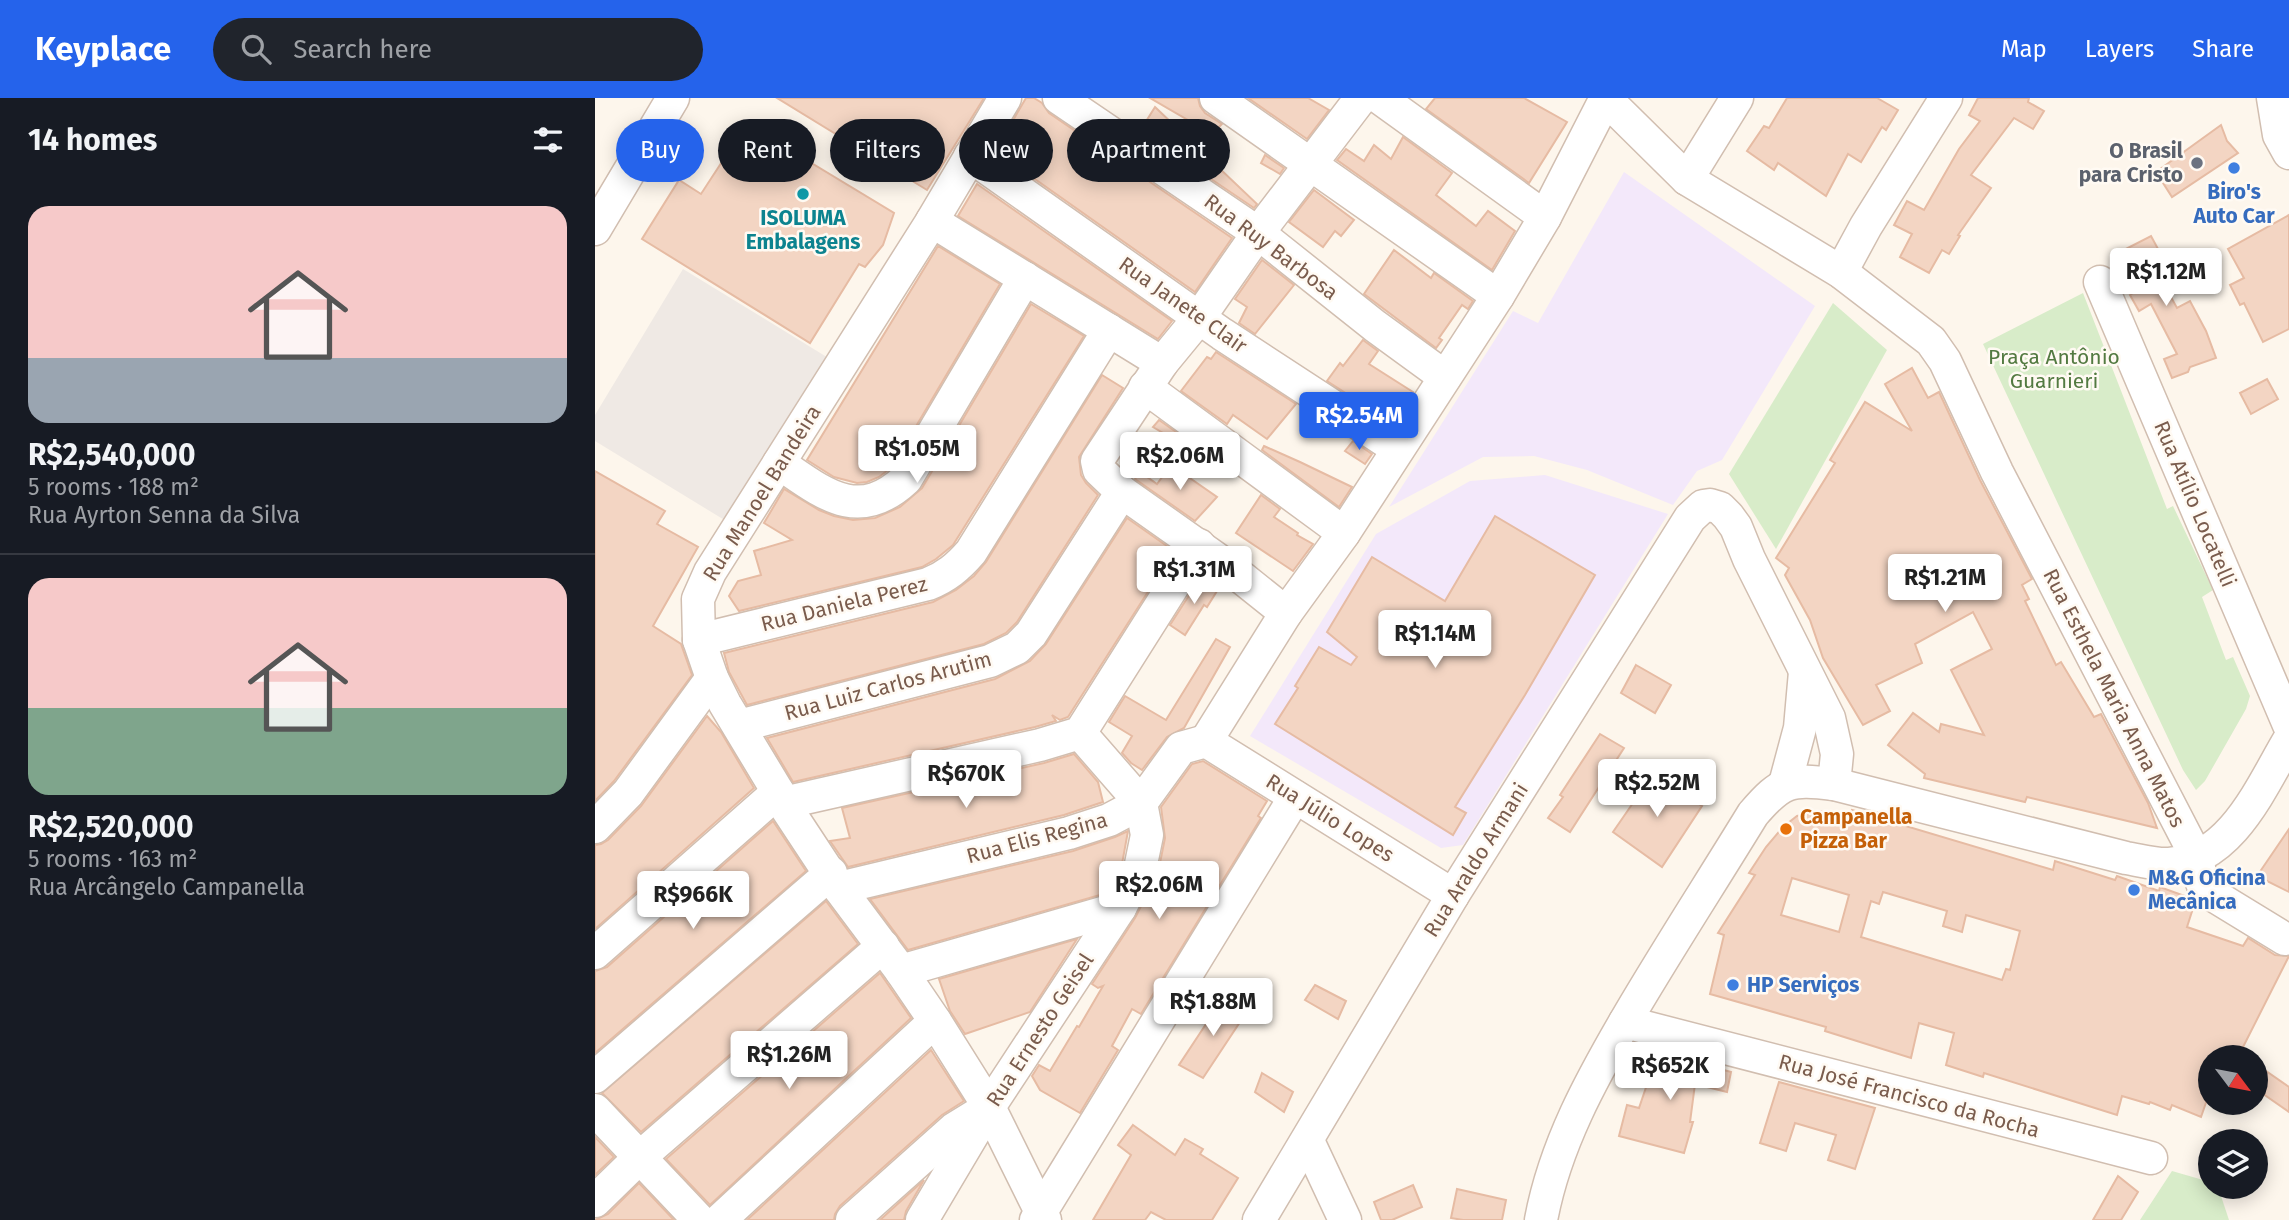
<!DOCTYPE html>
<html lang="en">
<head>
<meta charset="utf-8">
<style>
  :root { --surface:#171b24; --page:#20242c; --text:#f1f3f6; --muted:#9ea1a6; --line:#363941; --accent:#2563eb }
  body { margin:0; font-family:"Fira Sans",sans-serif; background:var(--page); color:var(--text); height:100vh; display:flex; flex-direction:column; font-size:26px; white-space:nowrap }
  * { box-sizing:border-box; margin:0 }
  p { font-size:23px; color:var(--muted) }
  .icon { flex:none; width:38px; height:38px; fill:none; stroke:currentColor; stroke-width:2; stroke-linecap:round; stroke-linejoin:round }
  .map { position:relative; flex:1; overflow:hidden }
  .details { display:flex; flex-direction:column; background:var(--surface); width:595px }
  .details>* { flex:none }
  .guide { position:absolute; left:21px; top:21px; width:665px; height:63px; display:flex; gap:14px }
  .needle { width:46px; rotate:122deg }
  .buttons { position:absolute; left:1603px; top:947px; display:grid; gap:14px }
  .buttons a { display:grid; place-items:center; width:70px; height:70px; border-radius:50%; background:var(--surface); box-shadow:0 4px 18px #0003; font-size:35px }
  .price { position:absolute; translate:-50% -60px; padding:0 16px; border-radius:7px; background:#fff; color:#222; font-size:23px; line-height:46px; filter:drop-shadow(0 2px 4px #0008) }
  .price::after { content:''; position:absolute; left:50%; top:42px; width:21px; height:16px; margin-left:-10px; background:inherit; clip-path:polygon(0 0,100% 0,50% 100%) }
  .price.active { background:var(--accent); color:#fff }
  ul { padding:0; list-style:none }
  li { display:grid; align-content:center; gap:14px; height:371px; padding:0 28px }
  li+li { border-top:2px solid var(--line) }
  li span { display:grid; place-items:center; height:217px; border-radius:21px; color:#555 }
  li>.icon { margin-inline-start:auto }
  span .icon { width:126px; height:126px; fill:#fffc; stroke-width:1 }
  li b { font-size:30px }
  h2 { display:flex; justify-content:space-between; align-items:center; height:84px; padding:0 28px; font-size:30px }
  .pill { padding:0 24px; border-radius:32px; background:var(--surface); box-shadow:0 4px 18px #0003; font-size:24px; line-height:63px }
  .pill.active { background:var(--accent); color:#fff }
  header { display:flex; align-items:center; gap:42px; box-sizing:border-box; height:98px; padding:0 35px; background:var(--accent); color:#fff }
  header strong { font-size:33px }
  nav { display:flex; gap:38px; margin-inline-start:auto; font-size:24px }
  .search { width:490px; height:63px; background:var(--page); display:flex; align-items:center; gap:18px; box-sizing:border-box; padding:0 24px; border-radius:38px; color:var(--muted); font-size:26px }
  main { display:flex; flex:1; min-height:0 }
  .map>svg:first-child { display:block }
  .industrial { fill:#efe9e4 }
  .education { fill:#f3e8fa }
  .green { fill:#d8ecc9 }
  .building { fill:#f3d5c3; stroke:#e6bba3; stroke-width:2; fill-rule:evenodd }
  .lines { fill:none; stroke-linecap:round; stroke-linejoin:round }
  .minor-casing { stroke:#d1beb0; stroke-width:35 }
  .minor { stroke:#fff; stroke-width:32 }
  .worship-dot { fill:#6b7280; stroke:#fffaf3; stroke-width:2.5 }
  .shop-dot { fill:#3f7fe0; stroke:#fffaf3; stroke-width:2.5 }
  .culture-dot { fill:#0f9aa8; stroke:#fffaf3; stroke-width:2.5 }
  .food-dot { fill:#e8710a; stroke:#fffaf3; stroke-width:2.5 }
  .labels { text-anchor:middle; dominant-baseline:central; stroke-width:5; stroke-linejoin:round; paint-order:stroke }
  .worship-label { font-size:21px; font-weight:bold; fill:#5b616d; stroke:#fffaf3; text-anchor:end }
  .shop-label { font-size:21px; font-weight:bold; fill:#366cbe; stroke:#fffaf3; text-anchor:start }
  .culture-label { font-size:21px; font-weight:bold; fill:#0d838f; stroke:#fffaf3 }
  .street-label { font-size:21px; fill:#7a5c4d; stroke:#fffaf3 }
  .park-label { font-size:21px; fill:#537a41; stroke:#fffaf3 }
  .food-label { font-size:21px; font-weight:bold; fill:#c56008; stroke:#fffaf3; text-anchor:start }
</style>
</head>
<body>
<header>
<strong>Keyplace</strong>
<div class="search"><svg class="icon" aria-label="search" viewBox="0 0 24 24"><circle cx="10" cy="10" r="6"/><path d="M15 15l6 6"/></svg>Search here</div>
<nav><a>Map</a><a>Layers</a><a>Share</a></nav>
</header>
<main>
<section class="details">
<h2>14 homes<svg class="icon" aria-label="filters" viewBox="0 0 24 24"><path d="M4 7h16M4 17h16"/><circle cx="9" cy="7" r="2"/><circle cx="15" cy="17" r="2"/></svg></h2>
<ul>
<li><span style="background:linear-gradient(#f6c9c9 70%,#9aa5b1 0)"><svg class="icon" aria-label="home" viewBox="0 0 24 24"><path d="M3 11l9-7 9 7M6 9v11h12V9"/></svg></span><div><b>R$2,540,000</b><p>5 rooms · 188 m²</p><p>Rua Ayrton Senna da Silva</p></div></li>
<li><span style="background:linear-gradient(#f6c9c9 60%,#7fa58c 0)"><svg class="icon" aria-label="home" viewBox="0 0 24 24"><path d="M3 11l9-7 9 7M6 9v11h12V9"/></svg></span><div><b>R$2,520,000</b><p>5 rooms · 163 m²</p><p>Rua Arcângelo Campanella</p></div></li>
</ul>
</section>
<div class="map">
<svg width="1694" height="1122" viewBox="0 0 1694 1122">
  <rect width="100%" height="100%" fill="#fdf6ec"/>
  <!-- industrial -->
  <polygon class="industrial" points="88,171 235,261 136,426 0,343 0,317"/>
  <!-- education -->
  <g class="education">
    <polygon points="1029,74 1220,208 1127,362 1102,373 1078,407 992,372 939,358 888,359 794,409 918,213 943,225"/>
    <polygon points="950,377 1073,416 868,747 846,750 655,638 781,436 875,383"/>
  </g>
  <!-- green -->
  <g class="green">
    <polygon points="1488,195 1572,411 1578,408 1618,492 1607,499 1631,562 1638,559 1655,598 1651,611 1610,683 1601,692 1588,672 1388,246"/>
    <polygon points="1238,205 1292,252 1181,451 1134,376"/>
    <polygon points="1577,1073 1615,1084 1615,1088 1623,1089 1634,1122 1545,1122"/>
  </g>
  <!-- building -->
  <g class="building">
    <polygon points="182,0 389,0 332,92"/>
    <polygon points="431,0 439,0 447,5 454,15 637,140 600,194 400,53"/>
    <polygon points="555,0 603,0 605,8 610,15 627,26 617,36"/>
    <polygon points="653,0 713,0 734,12 712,41"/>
    <polygon points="840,0 929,0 972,24 934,85 831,11"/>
    <polygon points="1192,0 1282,0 1303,12 1291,32 1287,29 1266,64 1253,56 1231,98 1183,65 1179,72 1152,53 1169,28 1174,30"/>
    <polygon points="1383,0 1434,0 1433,4 1449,13 1438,31 1419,20 1376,77 1396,90 1363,137 1365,138 1354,156 1347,152 1334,175 1305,159 1317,136 1299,127 1312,103 1329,112 1364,51 1385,23 1374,17"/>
    <polygon points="560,9 662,106 659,110 545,33"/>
    <polygon points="147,23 299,115 288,147 270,169 264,166 215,245 47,141 84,82 106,96 134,53"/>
    <polygon points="1626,27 1632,43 1643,55 1577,99 1561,74"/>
    <polygon points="808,39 857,75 841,97 881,128 893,113 920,133 897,172 742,62 751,51 769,63 779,47 796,61"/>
    <polygon points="670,57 689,70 685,76 666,65"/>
    <polygon points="382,86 577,223 563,241 363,118"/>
    <polygon points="719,92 759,122 746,138 740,133 728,149 694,124"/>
    <polygon points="1694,117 1694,231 1668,244 1649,205 1645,207 1635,187 1649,180 1633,151"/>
    <polygon points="1556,138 1570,164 1560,170 1582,210 1595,203 1611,233 1621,260 1595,269 1593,274 1577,280 1569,261 1582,256 1556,206 1544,213 1535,197 1541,193 1521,156"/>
    <polygon points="343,148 405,186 297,369 284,379 272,384 262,385 239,379 212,362"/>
    <polygon points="799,152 836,180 839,175 878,203 873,211 867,207 844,240 847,242 841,250 769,196"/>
    <polygon points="667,162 699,187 660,236 644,225 652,209 640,201"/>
    <polygon points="436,206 489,238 358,447 341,461 327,469 144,513 134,498 143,483 166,477 159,453 197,442 169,425 189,391 224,412 239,418 258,422 280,420 305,409 327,390"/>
    <polygon points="768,242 783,253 774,266 818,294 797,325 732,283 745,265 748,268"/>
    <polygon points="621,254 701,306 672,341 638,317 632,326 586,293 612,259 616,261"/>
    <polygon points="1317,270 1333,300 1344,294 1385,382 1437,481 1427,487 1434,501 1430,503 1461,567 1466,564 1499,619 1506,616 1553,705 1562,730 1432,699 1430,704 1329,680 1330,676 1293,647 1318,615 1344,634 1346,626 1389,637 1356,572 1397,551 1378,514 1320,546 1327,565 1281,587 1295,613 1268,627 1228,560 1215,522 1190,477 1194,470 1181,460 1240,365 1235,362 1270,304 1317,333 1290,286"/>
    <polygon points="507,277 528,290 484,359 486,377 491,385 503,397 422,524 411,535 389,546 152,607 134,574 129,555 338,504 361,492 379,478 391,464"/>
    <polygon points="1672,281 1683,301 1656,316 1645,295"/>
    <polygon points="564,322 584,336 580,342 558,329"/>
    <polygon points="758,343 777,356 770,366 750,353"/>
    <polygon points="669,348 705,364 757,389 744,409 667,352"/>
    <polygon points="576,367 622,399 600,423 540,381 545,374 562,386"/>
    <polygon points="0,373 70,413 62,426 103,449 58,528 86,546 97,577 19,683 0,703"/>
    <polygon points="666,397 685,411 679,419 703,435 702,437 718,446 698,473 641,435"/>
    <polygon points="900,418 1000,477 930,597 860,709 871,715 858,737 680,626 703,590 700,588 724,549 756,567 762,559 732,534 777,459 850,503"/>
    <polygon points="532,420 579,453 473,619 465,622 457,617 461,623 440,629 198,684 172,640 400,581 435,563 451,546"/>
    <polygon points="609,474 612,477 608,484 622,493 612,509 609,507 590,537 575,527"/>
    <polygon points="621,541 635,549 589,630 572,639 547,672 536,665 527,655 537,638 514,624 530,598 571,622"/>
    <polygon points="1041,567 1076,587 1060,615 1026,595"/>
    <polygon points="112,618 126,634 159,690 0,831 0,747 6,746 13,742 46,708"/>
    <polygon points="1005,636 1029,650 975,734 953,720 968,699 965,697"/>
    <polygon points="479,656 503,684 508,704 469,717 253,769 235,743 255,740 247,710 449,665"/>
    <polygon points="608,663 672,703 663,718 666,720 546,916 537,911 517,948 523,952 485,1015 445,992 437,978 444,967 455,973 482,928 484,929 508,888 503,890 497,886 540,820 563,775 570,740 566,709 597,666"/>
    <polygon points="1056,677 1107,708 1067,769 1018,734 1038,705 1038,684"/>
    <path d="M1257,712L1458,772L1460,763L1520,782L1522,778L1564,793L1565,789L1595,800L1600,804L1592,829L1648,848L1653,840L1680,857L1694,858L1643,959H1615V993L1606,1019L1577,1007L1575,1012L1555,1004L1554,1006L1527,998L1522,1017L1389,975L1388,979L1351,967L1359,935L1324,925L1316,960L1230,933L1231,929L1115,896L1129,837L1123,835L1160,777L1154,775L1171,749L1188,729L1202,718L1224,713L1255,720ZM1197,780L1254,797L1244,834L1186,817ZM1288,794L1352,813L1348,828L1367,834L1371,817L1425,833L1415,872L1411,871L1407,882L1266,839L1276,803L1284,806Z"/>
    <polygon points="178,723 211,773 0,955 0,873 12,869"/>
    <polygon points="1694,731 1694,794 1662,778"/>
    <polygon points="533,733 527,766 506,772 512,795 313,852 275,801 478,753 520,739"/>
    <polygon points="231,803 263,846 46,1034 7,995"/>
    <polygon points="482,841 435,914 370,936 355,913 344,881"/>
    <polygon points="285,875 316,920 115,1107 71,1061"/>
    <polygon points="720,887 751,903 743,921 710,902"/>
    <polygon points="626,900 651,915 608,980 584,967 615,920"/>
    <polygon points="336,952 369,1003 347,1017 245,1108 240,1116 239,1122 152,1122"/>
    <polygon points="1063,954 1136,974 1132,994 1100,986 1095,1024 1098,1024 1089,1055 1024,1038 1032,1007 1044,1010"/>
    <polygon points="1661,966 1694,989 1694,1014 1661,991"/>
    <polygon points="667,975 698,994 689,1014 660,994"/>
    <polygon points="1184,984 1280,1010 1260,1071 1233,1062 1241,1037 1200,1025 1191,1053 1165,1045"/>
    <polygon points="538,1027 580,1057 590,1041 608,1051 605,1056 643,1080 617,1122 571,1122 556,1114 550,1122 498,1122 536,1057 523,1047"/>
    <polygon points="0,1039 19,1059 0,1077"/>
    <polygon points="1523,1078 1543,1094 1526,1122 1498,1122"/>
    <polygon points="329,1082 311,1113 309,1122 285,1122"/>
    <polygon points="44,1085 79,1122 0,1122 13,1116"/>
    <polygon points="818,1087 827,1109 797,1122 786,1122 779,1104"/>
    <polygon points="862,1091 911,1102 907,1122 868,1122 856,1120"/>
  </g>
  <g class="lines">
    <defs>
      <g id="minor">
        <polyline points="410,0 337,123 115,474 103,501 104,542 117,580 130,606 183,694 188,705 244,790 306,873 340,923 394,1009 450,1122"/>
        <polyline points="464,0 663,135 780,228 850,279"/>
        <polyline points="621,0 903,198"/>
        <polyline points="785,0 950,119"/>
        <polyline points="1010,0 1092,81 1246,174 1336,243 1350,263 1402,374 1602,760 1607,785 1618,797 1690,841"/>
        <polyline points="1678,0 1684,37 1694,55"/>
        <polyline points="375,58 627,236 803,351"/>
        <polyline points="1092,81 1142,0"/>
        <polyline points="337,123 567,265"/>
        <polyline points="0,131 78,0"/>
        <polyline points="1246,174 1271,128 1351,0"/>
        <polyline points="1505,184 1694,627"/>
        <polyline points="550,289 749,435"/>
        <path d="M184,365C228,395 263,426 311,381L430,180"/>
        <polyline points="691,515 636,471 527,394 504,372 502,363 567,265 604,220 663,135 766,0"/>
        <path d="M104,542L333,486C351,479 363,469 376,454L514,232"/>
        <polyline points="144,628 395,563 422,550 436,536 527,394"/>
        <polyline points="611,643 691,515 749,435 903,198 950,119 1011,0"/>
        <polyline points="611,643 858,797"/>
        <polyline points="1190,686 1205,630 1210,574"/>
        <polyline points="188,705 445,647 485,635 604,447"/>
        <polyline points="0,729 33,695 117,580"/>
        <polyline points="244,790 474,735 514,722 546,705 586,650 611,643"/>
        <polyline points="0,855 183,694"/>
        <polyline points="306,873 525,810"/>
        <polyline points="1030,924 1556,1060"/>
        <polyline points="0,979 236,775"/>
        <polyline points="0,1012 104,1122"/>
        <polyline points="713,1043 750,1122"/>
        <polyline points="0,1103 45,1059 288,848"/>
        <polyline points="125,1122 340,923"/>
        <polyline points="257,1122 359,1031 385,1015"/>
        <polyline points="327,1122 394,1009 525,810 545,771 552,737 546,705 485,635"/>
        <polyline points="441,1122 700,699"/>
        <polyline points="664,1122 858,797 1095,420 1108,408 1115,407 1125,410 1133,418 1141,429 1154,461 1234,620 1242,656 1239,686"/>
        <path d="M946,1122C960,1047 996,982 1034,917C1074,849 1117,783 1158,716C1187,682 1195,681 1239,686L1531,760C1544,762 1561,767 1574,766C1637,761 1666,689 1694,642"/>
      </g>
    </defs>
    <!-- minor casing -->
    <use href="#minor" class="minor-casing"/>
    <!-- minor -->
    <use href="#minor" class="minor"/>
  </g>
  <!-- markers -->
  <circle class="worship-dot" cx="1602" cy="65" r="7"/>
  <g class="shop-dot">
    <circle cx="1639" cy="70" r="7"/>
    <circle cx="1539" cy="792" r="7"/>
    <circle cx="1138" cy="887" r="7"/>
  </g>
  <circle class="culture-dot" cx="208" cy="96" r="7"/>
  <circle class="food-dot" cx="1191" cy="731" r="7"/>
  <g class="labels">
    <!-- worship labels -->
    <g class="worship-label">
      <text x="1588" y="53">O Brasil<tspan x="1588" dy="24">para Cristo</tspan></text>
    </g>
    <!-- shop labels -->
    <g class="shop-label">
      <text x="1639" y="94" text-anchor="middle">Biro's<tspan x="1639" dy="24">Auto Car</tspan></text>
      <text x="1553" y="780">M&amp;G Oficina<tspan x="1553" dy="24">Mecânica</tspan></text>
      <text x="1152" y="887">HP Serviços</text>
    </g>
    <!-- culture labels -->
    <g class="culture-label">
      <text x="208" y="120">ISOLUMA<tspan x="208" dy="24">Embalagens</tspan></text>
    </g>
    <!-- street labels -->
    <g class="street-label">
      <text transform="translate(676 149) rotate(37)">Rua Ruy Barbosa</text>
      <text transform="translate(588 207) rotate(35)">Rua Janete Clair</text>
      <text transform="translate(167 395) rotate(-58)">Rua Manoel Bandeira</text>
      <text transform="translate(1600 406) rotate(67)">Rua Atílio Locatelli</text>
      <text transform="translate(249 506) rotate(-14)">Rua Daniela Perez</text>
      <text transform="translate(293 588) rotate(-15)">Rua Luiz Carlos Arutim</text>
      <text transform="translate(1519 600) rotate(63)">Rua Esthela Maria Anna Matos</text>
      <text transform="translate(735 720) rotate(32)">Rua Júlio Lopes</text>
      <text transform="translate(442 740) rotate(-15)">Rua Elis Regina</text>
      <text transform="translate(881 762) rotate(-58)">Rua Araldo Armani</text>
      <text transform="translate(445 932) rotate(-57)">Rua Ernesto Geisel</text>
      <text transform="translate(1314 998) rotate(15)">Rua José Francisco da Rocha</text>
    </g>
    <!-- park labels -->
    <g class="park-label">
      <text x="1459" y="259">Praça Antônio<tspan x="1459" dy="24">Guarnieri</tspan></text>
    </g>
    <!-- food labels -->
    <g class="food-label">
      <text x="1205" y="719">Campanella<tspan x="1205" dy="24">Pizza Bar</tspan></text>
    </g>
  </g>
</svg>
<div class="buttons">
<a><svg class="needle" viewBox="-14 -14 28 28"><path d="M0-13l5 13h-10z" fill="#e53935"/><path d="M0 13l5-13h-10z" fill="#9ea1a6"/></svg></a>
<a><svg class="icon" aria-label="layers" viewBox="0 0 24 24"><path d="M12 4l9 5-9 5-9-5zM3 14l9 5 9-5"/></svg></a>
</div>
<b class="price" style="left:1571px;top:210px">R$1.12M</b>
<b class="price active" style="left:764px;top:354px">R$2.54M</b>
<b class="price" style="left:322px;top:387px">R$1.05M</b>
<b class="price" style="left:585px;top:394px">R$2.06M</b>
<b class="price" style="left:599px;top:508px">R$1.31M</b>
<b class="price" style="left:1350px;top:516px">R$1.21M</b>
<b class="price" style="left:840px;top:572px">R$1.14M</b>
<b class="price" style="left:371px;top:712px">R$670K</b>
<b class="price" style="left:1062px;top:721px">R$2.52M</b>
<b class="price" style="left:564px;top:823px">R$2.06M</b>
<b class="price" style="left:98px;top:833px">R$966K</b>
<b class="price" style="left:618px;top:940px">R$1.88M</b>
<b class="price" style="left:194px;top:993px">R$1.26M</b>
<b class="price" style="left:1075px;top:1004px">R$652K</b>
<div class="guide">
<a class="pill active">Buy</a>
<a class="pill">Rent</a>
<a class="pill">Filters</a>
<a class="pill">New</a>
<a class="pill">Apartment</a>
</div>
</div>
</main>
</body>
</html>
